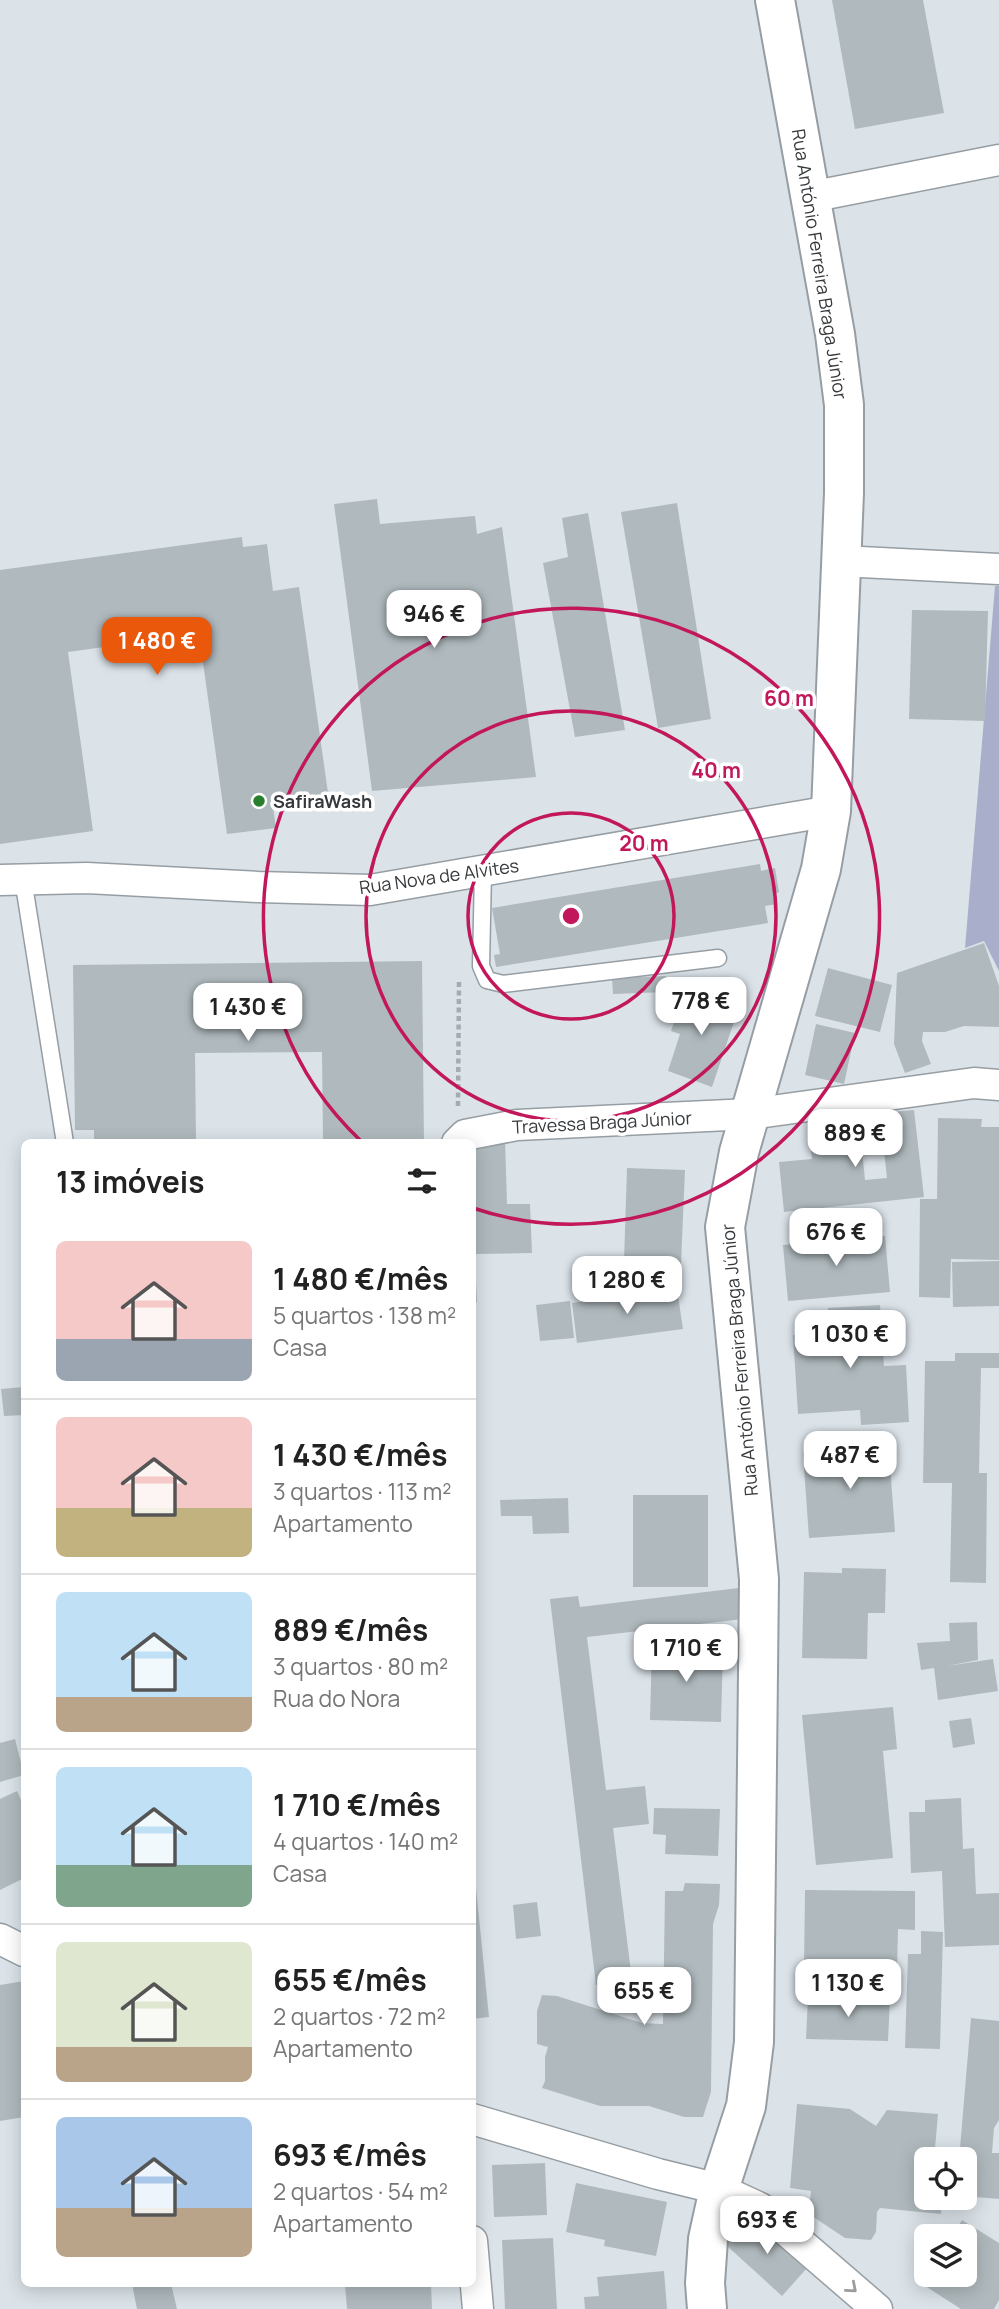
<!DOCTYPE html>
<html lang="pt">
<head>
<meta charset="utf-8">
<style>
  :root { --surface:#fff; --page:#f2f2f2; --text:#222; --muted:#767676; --line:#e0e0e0; --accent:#ea580c }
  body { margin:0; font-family:Manrope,sans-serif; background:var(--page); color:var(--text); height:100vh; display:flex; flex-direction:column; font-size:26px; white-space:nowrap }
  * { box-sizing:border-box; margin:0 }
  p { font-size:23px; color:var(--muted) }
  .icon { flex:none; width:38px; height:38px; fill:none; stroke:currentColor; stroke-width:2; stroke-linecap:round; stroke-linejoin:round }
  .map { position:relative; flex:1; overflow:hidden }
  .details { position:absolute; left:21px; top:1139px; width:455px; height:1148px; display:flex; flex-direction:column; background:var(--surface); border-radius:10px; box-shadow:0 4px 18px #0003 }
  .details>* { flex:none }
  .buttons { position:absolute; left:914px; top:2147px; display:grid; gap:14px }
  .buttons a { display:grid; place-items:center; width:63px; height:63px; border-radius:10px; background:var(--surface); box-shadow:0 4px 18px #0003; font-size:35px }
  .price { position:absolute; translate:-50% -60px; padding:0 16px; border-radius:14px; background:#fff; color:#222; font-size:23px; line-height:46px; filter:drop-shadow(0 2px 4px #0008) }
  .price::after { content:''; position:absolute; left:50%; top:42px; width:21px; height:16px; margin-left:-10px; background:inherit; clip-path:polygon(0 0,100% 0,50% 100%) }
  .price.selected { background:var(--accent); color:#fff }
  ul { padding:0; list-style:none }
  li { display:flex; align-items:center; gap:21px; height:175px; padding:0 35px }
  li+li { border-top:2px solid var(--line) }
  li span { display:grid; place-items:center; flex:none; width:196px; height:140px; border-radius:10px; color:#555 }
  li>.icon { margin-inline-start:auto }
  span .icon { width:84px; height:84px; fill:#fffc; stroke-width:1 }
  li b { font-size:30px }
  h2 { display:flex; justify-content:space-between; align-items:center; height:84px; padding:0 35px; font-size:30px }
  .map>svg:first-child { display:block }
  .green { fill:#a9afca }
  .building { fill:#b0babe }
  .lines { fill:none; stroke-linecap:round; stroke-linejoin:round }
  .service-casing { stroke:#969ea3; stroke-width:19 }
  .minor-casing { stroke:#969ea3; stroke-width:33 }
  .tertiary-casing { stroke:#969ea3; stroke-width:42 }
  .path { stroke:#a5abb0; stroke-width:4.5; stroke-dasharray:5 3.5; stroke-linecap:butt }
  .service { stroke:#fff; stroke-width:16 }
  .minor { stroke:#fff; stroke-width:30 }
  .tertiary { stroke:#fff; stroke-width:38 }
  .oneway { stroke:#9a9c9e }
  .ring { fill:none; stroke:#c2185b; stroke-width:3.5 }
  .poi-dot { fill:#287f2d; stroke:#fff; stroke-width:2.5 }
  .labels { text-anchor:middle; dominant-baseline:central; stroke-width:7; stroke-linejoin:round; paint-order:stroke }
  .street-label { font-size:18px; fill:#36393c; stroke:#fff }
  .poi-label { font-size:18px; font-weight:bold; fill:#36393c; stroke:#fff; text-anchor:start }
  .centre { fill:#c2185b; stroke:#fff; stroke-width:3.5 }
  .ring-label { font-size:21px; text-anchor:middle; font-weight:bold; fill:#c2185b; stroke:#fff; stroke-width:7; stroke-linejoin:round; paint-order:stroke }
</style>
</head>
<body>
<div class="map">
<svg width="999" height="2309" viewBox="0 0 999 2309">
  <rect width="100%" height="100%" fill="#dbe3e9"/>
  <!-- green -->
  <polygon class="green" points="995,586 999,586 999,971 984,941 965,948"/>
  <!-- building -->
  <g class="building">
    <polygon points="832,0 923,0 944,113 855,129"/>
    <polygon points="377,499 380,524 475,516 477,534 502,527 536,777 372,791 334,504"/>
    <polygon points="677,503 711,719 658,728 621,512"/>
    <polygon points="588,513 625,730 575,737 543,563 568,557 562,518"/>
    <polygon points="242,537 243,547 267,544 273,591 299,587 329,800 273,807 276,828 227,834 199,634 68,652 93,831 0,844 0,570"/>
    <polygon points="912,610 988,611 985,721 909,719"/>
    <polygon points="760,864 761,871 775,868 779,892 775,894 777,904 765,906 768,923 496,967 494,955 500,954 492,908"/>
    <polygon points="984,943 999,986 999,1027 964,1026 945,1032 923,1032 922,1041 931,1064 905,1073 894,1044 897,973"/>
    <polygon points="422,961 424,1143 323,1143 322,1052 195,1053 196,1143 94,1143 94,1130 75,1130 73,965"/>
    <polygon points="828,968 892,985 880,1032 815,1016"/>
    <polygon points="666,976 667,992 613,994 612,978"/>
    <polygon points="685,989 739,1007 712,1087 668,1071 680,1034 671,1031"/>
    <polygon points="816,1024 855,1033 844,1084 805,1075"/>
    <polygon points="914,1110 924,1197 784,1212 779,1162 812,1159 809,1136 860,1131 865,1180 887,1178 880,1113"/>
    <polygon points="938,1118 982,1119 981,1127 999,1127 999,1260 951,1259 950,1298 919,1297 920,1199 937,1199"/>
    <polygon points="505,1140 507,1204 530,1204 532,1253 476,1254 472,1141"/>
    <polygon points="627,1168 685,1170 681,1264 624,1261"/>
    <polygon points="885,1236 890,1292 788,1301 783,1245"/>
    <polygon points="999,1261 999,1306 953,1307 952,1262"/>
    <polygon points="472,1264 475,1264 477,1302 472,1302"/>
    <polygon points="677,1289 683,1329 577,1343 572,1303"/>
    <polygon points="570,1301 574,1338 540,1341 536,1305"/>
    <polygon points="880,1305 884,1366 906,1365 909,1422 861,1425 860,1410 798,1414 793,1335 830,1333 828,1308"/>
    <polygon points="955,1353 999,1353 999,1368 981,1368 979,1473 987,1473 986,1583 950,1582 952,1483 923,1483 925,1361 955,1361"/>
    <polygon points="24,1387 24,1415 4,1416 1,1389"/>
    <polygon points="888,1438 895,1532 809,1538 803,1453 858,1449 857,1440"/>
    <rect x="633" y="1495" width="75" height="92"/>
    <polygon points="568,1498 569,1533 533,1534 532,1516 501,1516 500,1500"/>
    <polygon points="842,1568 886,1569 885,1613 868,1613 867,1659 802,1658 804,1572 842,1573"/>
    <polygon points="739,1588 743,1619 587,1637 606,1790 645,1786 649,1824 613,1828 632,1980 596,1985 550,1599 578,1596 580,1607"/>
    <polygon points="977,1622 978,1660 947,1666 993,1659 998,1691 938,1700 934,1668 921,1670 917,1643 950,1641 949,1623"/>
    <polygon points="652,1646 723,1649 721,1722 650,1720"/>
    <polygon points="893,1707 897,1749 883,1751 893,1858 816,1865 802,1715"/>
    <polygon points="971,1718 975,1744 953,1748 949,1721"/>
    <polygon points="15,1739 24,1775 0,1782 0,1743"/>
    <polygon points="17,1791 24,1807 24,1878 0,1890 0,1799"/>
    <polygon points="961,1798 963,1849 974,1848 976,1894 999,1893 999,1945 945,1947 942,1871 911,1873 909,1812 925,1812 925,1800"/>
    <polygon points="654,1808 720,1809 718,1856 665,1854 666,1835 653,1834"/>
    <polygon points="685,1883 720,1884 719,1905 713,1924 711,2092 703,2117 684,2117 649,2106 600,2106 542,2088 545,2081 545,2057 548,2047 537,2044 537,2011 542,1995 557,1996 642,2023 663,2024 665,1891 683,1891"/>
    <polygon points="472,1888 476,1888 489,2017 472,2019"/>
    <polygon points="805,1890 915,1891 915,1930 898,1929 897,1971 804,1969"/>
    <polygon points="537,1902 541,1936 516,1939 513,1905"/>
    <polygon points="921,1931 943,1932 940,2049 905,2048 908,1954 921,1954"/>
    <polygon points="24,1981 24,2117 0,2121 0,1985"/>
    <polygon points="808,1997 890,1999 888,2041 806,2039"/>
    <polygon points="971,2018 999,2021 999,2120 994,2128 992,2153 999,2153 999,2199 964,2196 964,2160 959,2160"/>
    <polygon points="797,2104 850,2109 876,2126 887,2110 938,2114 934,2160 926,2160 926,2198 942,2198 941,2214 880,2208 877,2212 876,2232 871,2240 845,2238 809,2214 811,2191 790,2188"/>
    <polygon points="545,2163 547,2215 494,2217 492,2165"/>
    <polygon points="576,2183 667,2202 656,2256 604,2246 605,2240 566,2232"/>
    <polygon points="751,2217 807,2268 782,2296 726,2245"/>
    <polygon points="962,2220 999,2243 999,2300 994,2309 961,2309 922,2284 928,2275 964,2275 964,2236 952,2236"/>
    <polygon points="553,2238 557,2309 505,2309 502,2240"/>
    <polygon points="664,2271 667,2309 585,2309 584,2297 599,2296 597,2277"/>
    <polygon points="132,2284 171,2284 177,2309 137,2309"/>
    <polygon points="345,2284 431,2284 432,2309 347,2309"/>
  </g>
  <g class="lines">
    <defs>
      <g id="service">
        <polyline points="483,871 481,966 487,980 503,984 718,958"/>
        <polyline points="23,879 65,1143"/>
      </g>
      <g id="minor">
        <polyline points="810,197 999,160"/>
        <polyline points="841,561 999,569"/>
        <polyline points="0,880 87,878 258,887 370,890 831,811"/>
        <polyline points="457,1143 465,1135 517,1125 750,1114 974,1083 999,1085"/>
        <polyline points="0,1939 24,1951"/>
        <polyline points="472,2119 658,2174 719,2189 760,2208 877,2309"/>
        <polyline points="472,2241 478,2309"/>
      </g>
      <polyline id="tertiary" points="707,2309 705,2283 708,2239 719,2189 746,2106 754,2042 759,1579 725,1227 739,1152 821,869 831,811 844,493 844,405 835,334 775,0"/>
    </defs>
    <!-- service casing -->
    <use href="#service" class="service-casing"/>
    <!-- minor casing -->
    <use href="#minor" class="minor-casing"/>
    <!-- tertiary casing -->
    <use href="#tertiary" class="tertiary-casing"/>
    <!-- path -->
    <polyline class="path" points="458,1106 459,981"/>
    <!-- service -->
    <use href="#service" class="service"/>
    <!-- minor -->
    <use href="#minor" class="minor"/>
    <!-- tertiary -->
    <use href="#tertiary" class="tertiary"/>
  </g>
  <!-- one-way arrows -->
  <defs><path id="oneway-chevron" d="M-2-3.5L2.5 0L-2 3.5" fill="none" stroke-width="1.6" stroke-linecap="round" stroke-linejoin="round" transform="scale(1.75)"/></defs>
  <use class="oneway" href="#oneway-chevron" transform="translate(852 2288) rotate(41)"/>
  <!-- distance rings -->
  <g class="ring">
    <circle cx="571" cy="916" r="103"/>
    <circle cx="571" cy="916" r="205"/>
    <path d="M361 1141A308 308 0 1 1 473 1208"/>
  </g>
  <!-- markers -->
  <circle class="poi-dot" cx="259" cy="801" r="7"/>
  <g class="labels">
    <!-- street labels -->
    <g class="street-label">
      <text transform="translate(820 264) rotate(81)">Rua António Ferreira Braga Júnior</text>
      <text transform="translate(439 876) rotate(-8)">Rua Nova de Alvites</text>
      <text transform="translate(602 1122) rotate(-3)">Travessa Braga Júnior</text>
      <text transform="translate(739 1360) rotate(-95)">Rua António Ferreira Braga Júnior</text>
    </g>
    <!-- poi labels -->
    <g class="poi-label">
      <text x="273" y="801">SafiraWash</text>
    </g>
  </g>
  <circle cx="571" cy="916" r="10" class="centre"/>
  <g class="ring-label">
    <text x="789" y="706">60 m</text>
    <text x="716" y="778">40 m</text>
    <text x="644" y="851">20 m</text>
  </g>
</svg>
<div class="buttons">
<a><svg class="icon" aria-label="locate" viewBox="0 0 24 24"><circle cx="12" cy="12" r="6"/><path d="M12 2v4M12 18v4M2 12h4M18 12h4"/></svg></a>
<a><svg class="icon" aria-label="layers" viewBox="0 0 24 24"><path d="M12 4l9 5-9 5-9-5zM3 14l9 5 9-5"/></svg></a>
</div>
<b class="price" style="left:434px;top:650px">946 €</b>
<b class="price selected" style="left:157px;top:677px">1 480 €</b>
<b class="price" style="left:701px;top:1037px">778 €</b>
<b class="price" style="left:248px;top:1043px">1 430 €</b>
<b class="price" style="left:855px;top:1169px">889 €</b>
<b class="price" style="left:836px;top:1268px">676 €</b>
<b class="price" style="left:627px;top:1316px">1 280 €</b>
<b class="price" style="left:850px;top:1370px">1 030 €</b>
<b class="price" style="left:850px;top:1491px">487 €</b>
<b class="price" style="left:686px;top:1684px">1 710 €</b>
<b class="price" style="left:848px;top:2019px">1 130 €</b>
<b class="price" style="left:644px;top:2027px">655 €</b>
<b class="price" style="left:767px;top:2256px">693 €</b>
<section class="details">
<h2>13 imóveis<svg class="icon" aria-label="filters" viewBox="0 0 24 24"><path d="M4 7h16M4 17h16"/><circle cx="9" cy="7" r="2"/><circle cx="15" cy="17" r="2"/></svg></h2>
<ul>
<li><span style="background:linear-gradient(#f6c9c9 70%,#9aa5b1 0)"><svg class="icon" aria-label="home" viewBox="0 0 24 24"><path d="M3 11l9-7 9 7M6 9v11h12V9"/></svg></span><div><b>1 480 €/mês</b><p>5 quartos · 138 m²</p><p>Casa</p></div></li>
<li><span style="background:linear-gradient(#f6c9c9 65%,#c2b280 0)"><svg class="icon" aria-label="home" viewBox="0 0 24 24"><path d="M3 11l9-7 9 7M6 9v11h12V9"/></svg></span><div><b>1 430 €/mês</b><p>3 quartos · 113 m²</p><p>Apartamento</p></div></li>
<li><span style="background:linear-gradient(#bfe0f5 75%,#b9a48a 0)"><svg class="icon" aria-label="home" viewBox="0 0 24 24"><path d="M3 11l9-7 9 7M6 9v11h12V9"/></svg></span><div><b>889 €/mês</b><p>3 quartos · 80 m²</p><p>Rua do Nora</p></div></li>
<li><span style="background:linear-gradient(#bfe0f5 70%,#7fa58c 0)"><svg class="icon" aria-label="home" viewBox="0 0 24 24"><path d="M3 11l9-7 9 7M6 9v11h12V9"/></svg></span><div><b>1 710 €/mês</b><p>4 quartos · 140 m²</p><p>Casa</p></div></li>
<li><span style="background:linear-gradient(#dfe7d0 75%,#b9a48a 0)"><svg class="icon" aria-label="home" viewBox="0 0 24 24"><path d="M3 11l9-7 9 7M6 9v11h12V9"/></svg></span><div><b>655 €/mês</b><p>2 quartos · 72 m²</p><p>Apartamento</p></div></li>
<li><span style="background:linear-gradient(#a9c7e8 65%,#b9a48a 0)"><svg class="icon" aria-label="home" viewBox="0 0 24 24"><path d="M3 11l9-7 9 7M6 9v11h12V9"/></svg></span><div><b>693 €/mês</b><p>2 quartos · 54 m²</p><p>Apartamento</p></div></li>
</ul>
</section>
</div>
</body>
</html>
